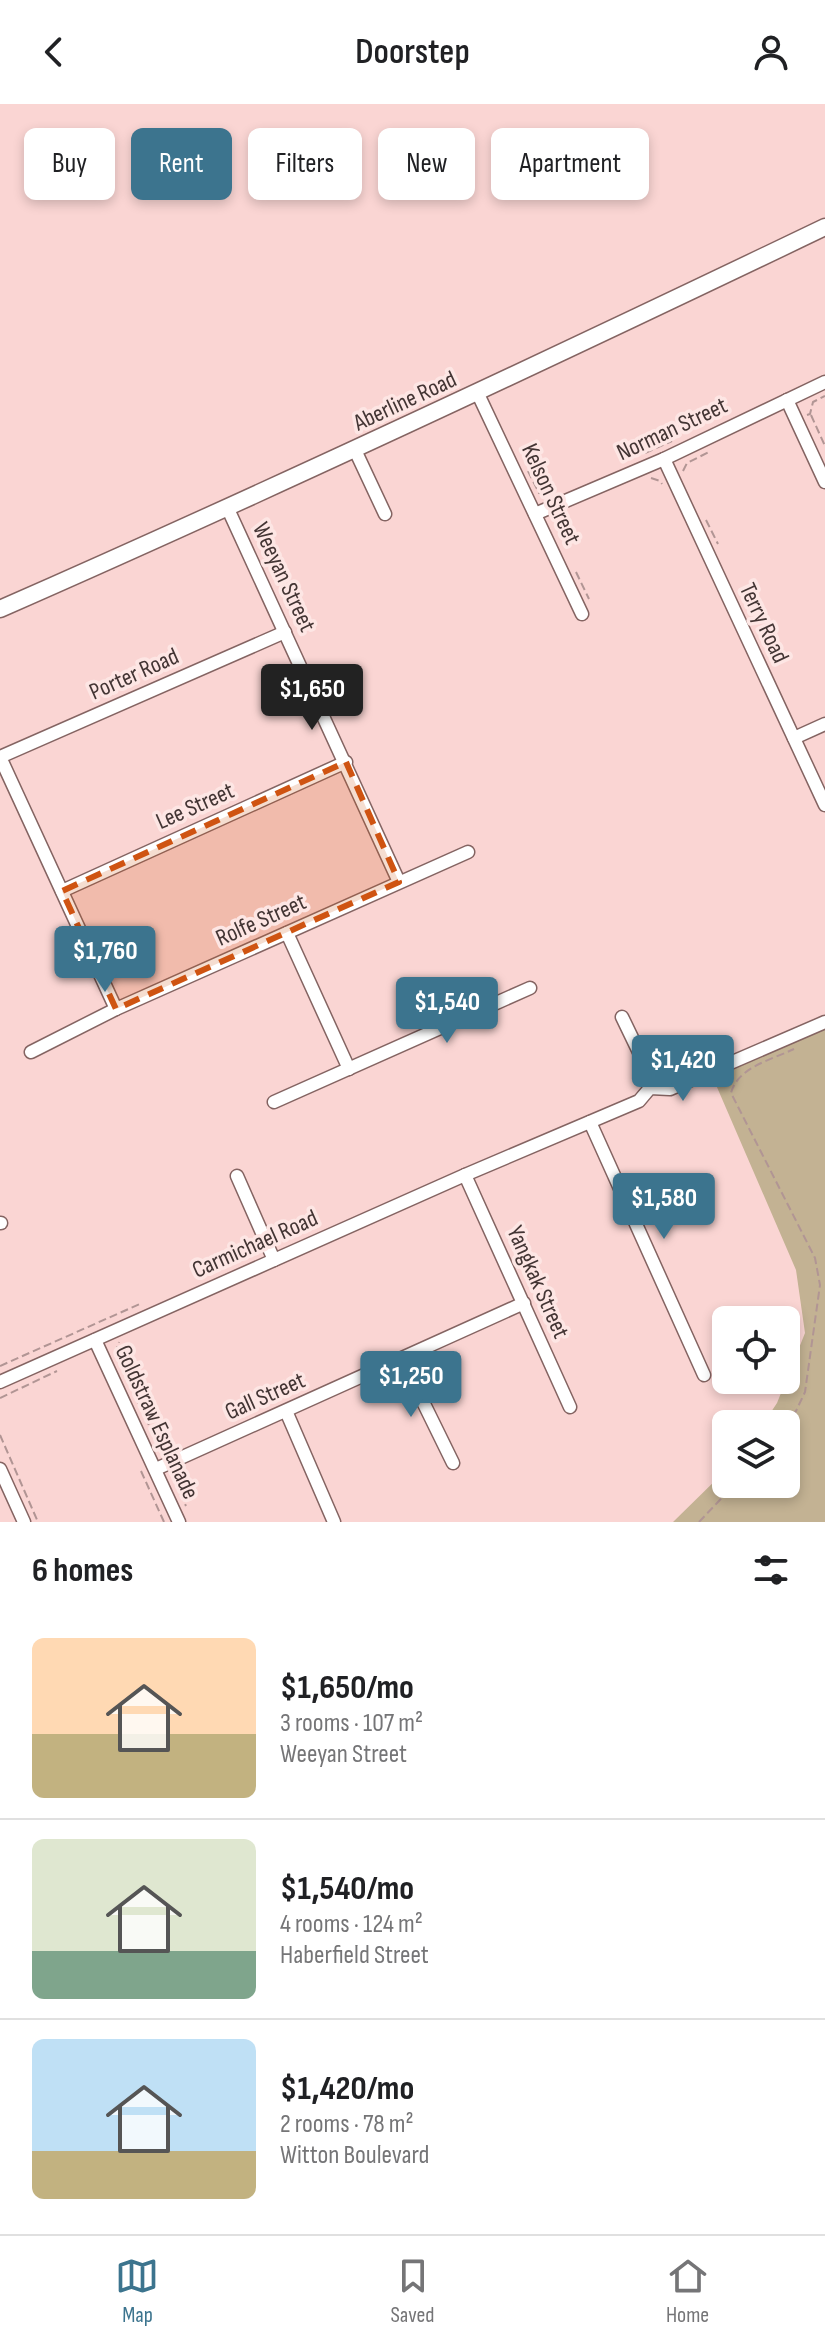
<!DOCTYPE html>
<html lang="en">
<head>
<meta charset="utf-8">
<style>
  :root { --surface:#fff; --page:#f2f2f2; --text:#202124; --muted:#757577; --line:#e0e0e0; --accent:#3c748e }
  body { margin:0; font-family:"Sofia Sans Condensed",sans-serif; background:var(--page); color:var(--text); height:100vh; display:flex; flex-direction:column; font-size:30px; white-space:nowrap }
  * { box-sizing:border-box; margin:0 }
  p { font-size:26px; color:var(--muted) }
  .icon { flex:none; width:44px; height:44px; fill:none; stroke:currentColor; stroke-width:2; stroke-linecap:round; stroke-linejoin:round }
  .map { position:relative; height:1418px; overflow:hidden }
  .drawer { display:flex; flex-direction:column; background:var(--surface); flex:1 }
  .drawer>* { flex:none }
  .banner { position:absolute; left:24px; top:24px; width:778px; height:72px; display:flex; gap:16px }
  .tools { position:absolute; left:712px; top:1202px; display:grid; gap:16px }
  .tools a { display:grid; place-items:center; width:88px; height:88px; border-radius:12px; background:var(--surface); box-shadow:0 4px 12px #0003; font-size:40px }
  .price { position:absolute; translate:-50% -68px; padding:0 18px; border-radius:8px; background:var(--accent); color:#fff; font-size:26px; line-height:52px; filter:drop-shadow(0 2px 4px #0008) }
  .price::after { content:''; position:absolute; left:50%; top:48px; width:24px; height:18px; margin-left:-12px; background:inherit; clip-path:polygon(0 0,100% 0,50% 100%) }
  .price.selected { background:#222; color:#fff }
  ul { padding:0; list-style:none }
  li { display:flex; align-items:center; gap:24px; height:200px; padding:0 32px }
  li+li { border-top:2px solid var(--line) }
  li span { display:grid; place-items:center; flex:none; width:224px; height:160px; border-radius:12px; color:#555 }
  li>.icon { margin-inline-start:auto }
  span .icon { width:96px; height:96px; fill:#fffc; stroke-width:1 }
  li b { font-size:34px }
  h2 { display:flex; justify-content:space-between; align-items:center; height:96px; padding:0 32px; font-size:34px }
  .chip { padding:0 28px; border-radius:12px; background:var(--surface); box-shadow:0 4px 12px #0003; font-size:28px; line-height:72px }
  .chip.selected { background:var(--accent); color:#fff }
  header { display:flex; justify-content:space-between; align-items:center; height:104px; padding:0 32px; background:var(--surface); font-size:36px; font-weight:600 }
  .tab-bar { display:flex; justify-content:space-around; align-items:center; height:112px; border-top:2px solid var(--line); background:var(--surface); font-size:22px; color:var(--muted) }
  .tab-bar a { display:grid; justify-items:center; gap:4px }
  .tab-bar .selected { color:var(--accent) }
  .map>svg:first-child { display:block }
  .green { fill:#c3b293 }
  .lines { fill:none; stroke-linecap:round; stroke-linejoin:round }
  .minor-casing { stroke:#846462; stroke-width:15 }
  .tertiary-casing { stroke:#846462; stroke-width:19 }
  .path { stroke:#b19594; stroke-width:2; stroke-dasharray:8 4; stroke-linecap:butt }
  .minor { stroke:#fff; stroke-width:12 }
  .tertiary { stroke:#fff; stroke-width:16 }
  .marked { fill:#cf5412; fill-opacity:0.2; stroke:#cf5412; stroke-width:6; stroke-dasharray:16 10; stroke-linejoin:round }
  .labels { text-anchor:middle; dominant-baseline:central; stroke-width:7; stroke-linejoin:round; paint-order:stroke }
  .street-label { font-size:24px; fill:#433534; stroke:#fde6e4 }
</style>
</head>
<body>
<header><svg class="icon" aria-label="back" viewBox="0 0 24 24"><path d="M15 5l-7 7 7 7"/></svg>Doorstep<svg class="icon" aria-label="person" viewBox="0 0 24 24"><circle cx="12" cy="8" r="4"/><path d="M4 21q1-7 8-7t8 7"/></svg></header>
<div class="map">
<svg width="825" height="1418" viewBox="0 0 825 1418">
  <rect width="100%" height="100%" fill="#fad5d3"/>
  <!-- green -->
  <polygon class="green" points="825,918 825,1418 673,1418 726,1366 726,1380 786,1380 786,1320 763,1320 777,1299 805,1229 796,1166 710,967"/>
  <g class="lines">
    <defs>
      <g id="minor">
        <polyline points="478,290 582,510"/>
        <polyline points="787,296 825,378"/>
        <polyline points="355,346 385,410"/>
        <polyline points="664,355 825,701"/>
        <polyline points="228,405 399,778"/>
        <polyline points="535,410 664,355 825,278"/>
        <polyline points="794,634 825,620"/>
        <polyline points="62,787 346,658"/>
        <polyline points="287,829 349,965"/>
        <polyline points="116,905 0,653 285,528"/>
        <polyline points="622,913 650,971 650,984"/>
        <polyline points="31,948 116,905 468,748"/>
        <polyline points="274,998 530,884"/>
        <polyline points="590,1018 704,1271"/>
        <polyline points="465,1071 570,1303"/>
        <polyline points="237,1072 274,1156"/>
        <polyline points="0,1119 1,1119"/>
        <polyline points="95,1236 179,1418"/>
        <polyline points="402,1255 453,1359"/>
        <polyline points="0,1278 465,1071 639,997 650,984 670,985 825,918"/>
        <polyline points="286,1307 334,1418"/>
        <polyline points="0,1365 24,1418"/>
        <polyline points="156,1365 524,1199"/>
      </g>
      <path id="tertiary" d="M0,505C278,383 552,254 825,123"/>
    </defs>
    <!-- minor casing -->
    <use href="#minor" class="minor-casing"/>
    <!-- tertiary casing -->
    <use href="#tertiary" class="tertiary-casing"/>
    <!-- path -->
    <g class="path">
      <polyline points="807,311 810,310 813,298 825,292"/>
      <polyline points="811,311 825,342"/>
      <polyline points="645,349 672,337"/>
      <polyline points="528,367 539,389 547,392"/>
      <polyline points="683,367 687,359 709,348"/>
      <polyline points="651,374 660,377 662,380"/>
      <polyline points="706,416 718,440"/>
      <polyline points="576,468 589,495"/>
      <polyline points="115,1250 119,1238"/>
      <polyline points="0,1262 142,1199"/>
      <polyline points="135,1292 159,1342 168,1345"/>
      <polyline points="0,1294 57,1267"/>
      <path d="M784,1320L796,1307L805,1288L820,1181L815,1154L731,989C738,963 771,956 794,945"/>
      <polyline points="0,1331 38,1418"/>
      <polyline points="141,1367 164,1418"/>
      <polyline points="179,1367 175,1378 186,1402"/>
      <polyline points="699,1418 735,1380"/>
    </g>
    <!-- minor -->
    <use href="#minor" class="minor"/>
    <!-- tertiary -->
    <use href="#tertiary" class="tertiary"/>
  </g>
  <!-- marked area -->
  <path class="marked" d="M346,658L399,778L116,905L62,787Z"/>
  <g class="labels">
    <!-- street labels -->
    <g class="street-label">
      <text transform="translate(405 297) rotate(-25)">Aberline Road</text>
      <text transform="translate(672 325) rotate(-25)">Norman Street</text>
      <text transform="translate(551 390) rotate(65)">Kelson Street</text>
      <text transform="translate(284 473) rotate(65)">Weeyan Street</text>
      <text transform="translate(764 519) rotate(65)">Terry Road</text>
      <text transform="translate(134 570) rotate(-24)">Porter Road</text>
      <text transform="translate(195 702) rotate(-24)">Lee Street</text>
      <text transform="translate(261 816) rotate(-24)">Rolfe Street</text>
      <text transform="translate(255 1140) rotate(-24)">Carmichael Road</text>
      <text transform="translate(538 1178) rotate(66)">Yangkak Street</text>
      <text transform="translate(265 1292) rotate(-24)">Gall Street</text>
      <text transform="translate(157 1318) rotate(65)">Goldstraw Esplanade</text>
    </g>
  </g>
</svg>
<div class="tools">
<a><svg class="icon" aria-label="locate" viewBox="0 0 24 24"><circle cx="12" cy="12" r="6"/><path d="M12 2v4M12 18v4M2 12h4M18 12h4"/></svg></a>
<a><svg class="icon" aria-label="layers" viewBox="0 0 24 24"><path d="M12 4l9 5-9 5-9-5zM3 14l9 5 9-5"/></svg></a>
</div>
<b class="price selected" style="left:312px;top:628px">$1,650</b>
<b class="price" style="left:105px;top:890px">$1,760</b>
<b class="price" style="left:447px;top:941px">$1,540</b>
<b class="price" style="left:683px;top:999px">$1,420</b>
<b class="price" style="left:664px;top:1137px">$1,580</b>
<b class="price" style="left:411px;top:1315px">$1,250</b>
<div class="banner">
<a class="chip">Buy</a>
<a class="chip selected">Rent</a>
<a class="chip">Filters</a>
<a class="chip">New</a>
<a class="chip">Apartment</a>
</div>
</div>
<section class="drawer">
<h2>6 homes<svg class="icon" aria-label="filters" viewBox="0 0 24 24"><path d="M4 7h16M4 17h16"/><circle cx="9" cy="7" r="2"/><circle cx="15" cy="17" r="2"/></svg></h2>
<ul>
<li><span style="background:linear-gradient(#ffd9b3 60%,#c2b280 0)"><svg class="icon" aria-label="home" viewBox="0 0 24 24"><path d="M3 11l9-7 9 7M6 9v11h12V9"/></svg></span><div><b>$1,650/mo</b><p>3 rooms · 107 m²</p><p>Weeyan Street</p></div></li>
<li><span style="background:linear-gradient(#dfe7d0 70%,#7fa58c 0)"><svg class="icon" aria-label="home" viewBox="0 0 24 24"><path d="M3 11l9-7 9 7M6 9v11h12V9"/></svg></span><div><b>$1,540/mo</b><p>4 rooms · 124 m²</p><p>Haberfield Street</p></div></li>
<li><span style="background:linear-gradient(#bfe0f5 70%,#c2b280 0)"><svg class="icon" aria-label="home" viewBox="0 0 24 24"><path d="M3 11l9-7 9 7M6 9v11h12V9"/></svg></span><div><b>$1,420/mo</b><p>2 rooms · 78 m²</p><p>Witton Boulevard</p></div></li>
</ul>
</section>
<nav class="tab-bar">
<a class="selected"><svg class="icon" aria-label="map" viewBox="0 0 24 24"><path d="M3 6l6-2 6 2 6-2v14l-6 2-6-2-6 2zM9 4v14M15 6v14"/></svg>Map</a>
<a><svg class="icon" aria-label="saved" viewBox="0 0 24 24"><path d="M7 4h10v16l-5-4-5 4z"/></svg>Saved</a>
<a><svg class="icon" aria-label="home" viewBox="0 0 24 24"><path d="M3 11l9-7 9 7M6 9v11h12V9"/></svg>Home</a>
</nav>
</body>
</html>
